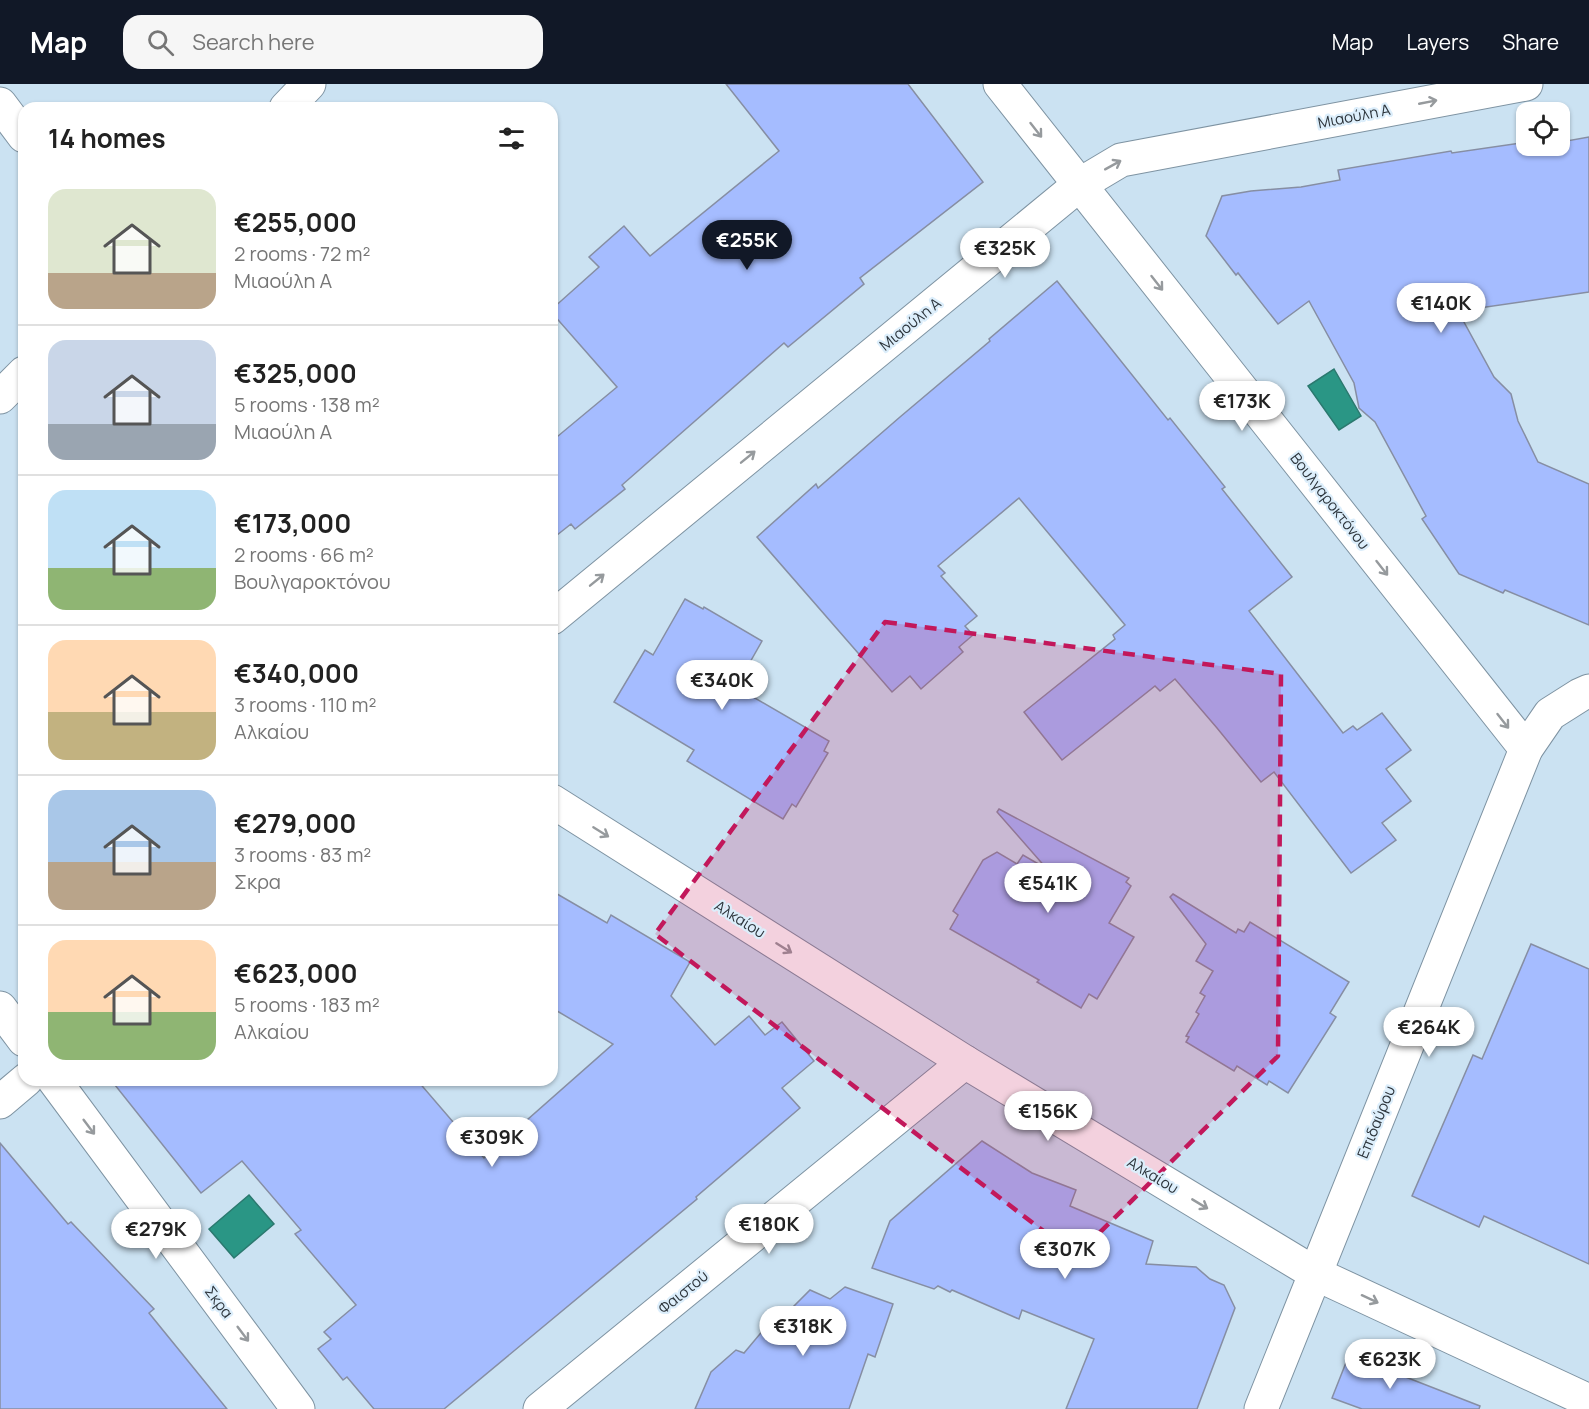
<!DOCTYPE html>
<html lang="en">
<head>
<meta charset="utf-8">
<style>
  :root { --surface:#fff; --page:#f6f6f6; --text:#222; --muted:#767676; --line:#e0e0e0; --accent:#111827 }
  body { margin:0; font-family:Manrope,sans-serif; background:var(--page); color:var(--text); height:100vh; display:flex; flex-direction:column; font-size:22px; white-space:nowrap }
  * { box-sizing:border-box; margin:0 }
  p { font-size:20px; color:var(--muted) }
  .icon { flex:none; width:33px; height:33px; fill:none; stroke:currentColor; stroke-width:2; stroke-linecap:round; stroke-linejoin:round }
  .map { position:relative; flex:1; overflow:hidden }
  .panel { position:absolute; left:18px; top:18px; width:540px; height:984px; display:flex; flex-direction:column; background:var(--surface); border-radius:18px; box-shadow:0 2px 4px #0004 }
  .panel>* { flex:none }
  .tools { position:absolute; left:1516px; top:18px; display:grid; gap:12px }
  .tools a { display:grid; place-items:center; width:54px; height:54px; border-radius:12px; background:var(--surface); box-shadow:0 2px 4px #0004; font-size:30px }
  .price { position:absolute; translate:-50% -51px; padding:0 14px; border-radius:21px; background:#fff; color:#222; font-size:20px; line-height:39px; filter:drop-shadow(0 2px 3px #0008) }
  .price::after { content:''; position:absolute; left:50%; top:36px; width:18px; height:14px; margin-left:-9px; background:inherit; clip-path:polygon(0 0,100% 0,50% 100%) }
  .price.active { background:var(--accent); color:#fff }
  ul { padding:0; list-style:none }
  li { display:flex; align-items:center; gap:18px; height:150px; padding:0 30px }
  li+li { border-top:2px solid var(--line) }
  li span { display:grid; place-items:center; flex:none; width:168px; height:120px; border-radius:18px; color:#555 }
  li>.icon { margin-inline-start:auto }
  span .icon { width:72px; height:72px; fill:#fffc; stroke-width:1 }
  li b { font-size:26px }
  h2 { display:flex; justify-content:space-between; align-items:center; height:72px; padding:0 30px; font-size:26px }
  header { display:flex; align-items:center; gap:36px; box-sizing:border-box; height:84px; padding:0 30px; background:var(--accent); color:#fff }
  header strong { font-size:28px }
  nav { display:flex; gap:33px; margin-inline-start:auto; font-size:21px }
  .search { width:420px; height:54px; background:var(--page); display:flex; align-items:center; gap:15px; box-sizing:border-box; padding:0 21px; border-radius:18px; color:var(--muted); font-size:22px }
  .map>svg:first-child { display:block }
  .water { fill:#2a9685; stroke:#2b796f; stroke-width:1.5 }
  .building { fill:#a5bcff; stroke:#868ea3; stroke-width:1.5 }
  .lines { fill:none; stroke-linecap:round; stroke-linejoin:round }
  .minor-casing { stroke:#7e93a2; stroke-width:35 }
  .minor { stroke:#fff; stroke-width:33 }
  .oneway { stroke:#969a9d }
  .marked { fill:#c2185b; fill-opacity:0.2; stroke:#c2185b; stroke-width:4.5; stroke-dasharray:12 8; stroke-linejoin:round }
  .labels { text-anchor:middle; dominant-baseline:central; stroke-width:4.5; stroke-linejoin:round; paint-order:stroke }
  .street-label { font-size:15px; fill:#2c343b; stroke:#dceefb }
</style>
</head>
<body>
<header>
<strong>Map</strong>
<div class="search"><svg class="icon" aria-label="search" viewBox="0 0 24 24"><circle cx="10" cy="10" r="6"/><path d="M15 15l6 6"/></svg>Search here</div>
<nav><a>Map</a><a>Layers</a><a>Share</a></nav>
</header>
<div class="map">
<svg width="1589" height="1325" viewBox="0 0 1589 1325">
  <rect width="100%" height="100%" fill="#cbe2f2"/>
  <!-- water -->
  <g class="water">
    <polygon points="1334,285 1361,332 1339,346 1308,302"/>
    <polygon points="249,1111 274,1140 234,1174 209,1145"/>
  </g>
  <!-- building -->
  <g class="building">
    <polygon points="726,0 908,0 983,98 860,194 864,200 788,263 784,259 622,401 625,405 575,445 571,440 552,455 552,357 617,303 552,229 552,225 599,183 589,173 624,142 650,172 779,67"/>
    <polygon points="1566,52 1567,57 1589,53 1589,208 1458,227 1494,293 1511,310 1518,337 1538,378 1589,400 1589,541 1505,506 1503,509 1459,490 1422,435 1426,432 1375,338 1359,324 1354,299 1309,217 1278,240 1238,189 1236,191 1206,152 1222,112 1251,107 1301,103 1340,96 1338,86 1451,67 1452,69 1527,58 1527,62 1560,62 1560,53"/>
    <polygon points="1057,197 1168,336 1170,334 1225,403 1222,405 1292,493 1249,527 1343,649 1353,642 1357,646 1382,629 1411,666 1386,685 1411,717 1382,739 1396,756 1351,789 1274,688 1261,698 1217,644 1175,595 1160,607 1155,602 1062,676 1024,628 1115,555 1113,551 1125,541 1019,414 938,482 945,489 941,492 977,532 965,542 973,551 959,563 963,568 921,605 910,592 892,608 757,453 816,400 818,404 900,333 990,257 989,255"/>
    <polygon points="685,515 703,525 704,523 762,557 736,603 829,657 824,667 828,669 796,723 792,720 783,735 687,677 694,666 614,618 645,566 653,571"/>
    <polygon points="999,725 1129,794 1126,798 1131,802 1109,839 1134,853 1097,915 1089,910 1081,924 1037,898 1039,896 950,845 958,831 953,827 983,776 997,768 1017,780 1023,771 1047,785 997,728"/>
    <polygon points="552,807 607,839 611,831 690,878 671,912 715,961 749,932 765,951 782,938 814,977 782,1004 800,1024 696,1113 697,1115 444,1325 374,1325 347,1293 343,1296 318,1265 331,1255 324,1248 356,1221 295,1150 301,1146 242,1077 201,1109 111,996 417,996 484,1074 613,960 552,924"/>
    <polygon points="1173,810 1236,849 1238,845 1244,848 1250,838 1349,898 1330,929 1336,933 1288,1009 1269,997 1267,1001 1237,982 1234,987 1186,958 1189,953 1186,952 1199,930 1196,928 1205,912 1200,909 1213,887 1196,877 1206,860 1170,813"/>
    <polygon points="1531,860 1589,885 1589,1180 1484,1132 1479,1143 1412,1112 1473,971 1482,975"/>
    <polygon points="982,1057 1032,1089 1076,1106 1070,1122 1153,1157 1146,1180 1196,1183 1210,1195 1224,1201 1235,1224 1197,1325 1066,1325 1094,1255 1022,1226 1019,1235 952,1206 950,1208 938,1202 934,1205 872,1184 890,1137"/>
    <polygon points="0,1059 68,1140 71,1138 154,1225 149,1229 227,1325 0,1325"/>
    <polygon points="845,1203 893,1220 875,1273 868,1270 849,1325 695,1325 711,1288 736,1266 744,1269 765,1244 770,1246 810,1206 830,1215"/>
    <polygon points="1349,1271 1480,1322 1479,1325 1362,1325 1332,1314"/>
  </g>
  <g class="lines">
    <defs>
      <g id="minor">
        <polyline points="1000,0 1526,665"/>
        <polyline points="0,20 24,52"/>
        <polyline points="286,24 309,0"/>
        <polyline points="0,313 24,289"/>
        <polyline points="552,534 1079,101 1121,76 1526,0"/>
        <polyline points="552,717 965,978 1316,1190 1589,1317"/>
        <polyline points="0,924 24,956"/>
        <polyline points="54,996 298,1325"/>
        <polyline points="0,1018 26,996"/>
        <polyline points="540,1325 965,978"/>
        <polyline points="1261,1325 1526,665 1550,630 1580,611 1589,607"/>
      </g>
    </defs>
    <!-- minor casing -->
    <use href="#minor" class="minor-casing"/>
    <!-- minor -->
    <use href="#minor" class="minor"/>
  </g>
  <!-- one-way arrows -->
  <defs><path id="oneway-shaft" d="M-6 0H5M1.5-3L5.5 0L1.5 3" fill="none" stroke-width="1.6" stroke-linecap="round" stroke-linejoin="round" transform="scale(1.5)"/></defs>
  <g class="oneway">
    <use href="#oneway-shaft" transform="translate(1428 18) rotate(-11)"/>
    <use href="#oneway-shaft" transform="translate(1036 46) rotate(52)"/>
    <use href="#oneway-shaft" transform="translate(1113 81) rotate(-29)"/>
    <use href="#oneway-shaft" transform="translate(1157 199) rotate(52)"/>
    <use href="#oneway-shaft" transform="translate(748 373) rotate(-39)"/>
    <use href="#oneway-shaft" transform="translate(1382 484) rotate(52)"/>
    <use href="#oneway-shaft" transform="translate(597 496) rotate(-39)"/>
    <use href="#oneway-shaft" transform="translate(1503 637) rotate(52)"/>
    <use href="#oneway-shaft" transform="translate(601 748) rotate(32)"/>
    <use href="#oneway-shaft" transform="translate(784 864) rotate(32)"/>
    <use href="#oneway-shaft" transform="translate(89 1043) rotate(53)"/>
    <use href="#oneway-shaft" transform="translate(1200 1120) rotate(31)"/>
    <use href="#oneway-shaft" transform="translate(1370 1215) rotate(25)"/>
    <use href="#oneway-shaft" transform="translate(243 1250) rotate(53)"/>
  </g>
  <!-- marked area -->
  <path class="marked" d="M885,538L1281,590L1278,972L1076,1172L655,850Z"/>
  <g class="labels">
    <!-- street labels -->
    <g class="street-label">
      <text transform="translate(1354 32) rotate(-11)">Μιαούλη Α</text>
      <text transform="translate(910 240) rotate(-39)">Μιαούλη Α</text>
      <text transform="translate(1330 417) rotate(52)">Βουλγαροκτόνου</text>
      <text transform="translate(740 835) rotate(32)">Αλκαίου</text>
      <text transform="translate(1376 1038) rotate(-68)">Επιδαύρου</text>
      <text transform="translate(1153 1091) rotate(31)">Αλκαίου</text>
      <text transform="translate(683 1208) rotate(-39)">Φαιστού</text>
      <text transform="translate(219 1218) rotate(53)">Σκρα</text>
    </g>
  </g>
</svg>
<div class="tools">
<a><svg class="icon" aria-label="locate" viewBox="0 0 24 24"><circle cx="12" cy="12" r="6"/><path d="M12 2v4M12 18v4M2 12h4M18 12h4"/></svg></a>
</div>
<b class="price active" style="left:747px;top:187px">€255K</b>
<b class="price" style="left:1005px;top:195px">€325K</b>
<b class="price" style="left:1441px;top:250px">€140K</b>
<b class="price" style="left:1242px;top:348px">€173K</b>
<b class="price" style="left:722px;top:627px">€340K</b>
<b class="price" style="left:1048px;top:830px">€541K</b>
<b class="price" style="left:1429px;top:974px">€264K</b>
<b class="price" style="left:1048px;top:1058px">€156K</b>
<b class="price" style="left:492px;top:1084px">€309K</b>
<b class="price" style="left:769px;top:1171px">€180K</b>
<b class="price" style="left:156px;top:1176px">€279K</b>
<b class="price" style="left:1065px;top:1196px">€307K</b>
<b class="price" style="left:803px;top:1273px">€318K</b>
<b class="price" style="left:1390px;top:1306px">€623K</b>
<section class="panel">
<h2>14 homes<svg class="icon" aria-label="filters" viewBox="0 0 24 24"><path d="M4 7h16M4 17h16"/><circle cx="9" cy="7" r="2"/><circle cx="15" cy="17" r="2"/></svg></h2>
<ul>
<li><span style="background:linear-gradient(#dfe7d0 70%,#b9a48a 0)"><svg class="icon" aria-label="home" viewBox="0 0 24 24"><path d="M3 11l9-7 9 7M6 9v11h12V9"/></svg></span><div><b>€255,000</b><p>2 rooms · 72 m²</p><p>Μιαούλη Α</p></div></li>
<li><span style="background:linear-gradient(#c9d6e8 70%,#9aa5b1 0)"><svg class="icon" aria-label="home" viewBox="0 0 24 24"><path d="M3 11l9-7 9 7M6 9v11h12V9"/></svg></span><div><b>€325,000</b><p>5 rooms · 138 m²</p><p>Μιαούλη Α</p></div></li>
<li><span style="background:linear-gradient(#bfe0f5 65%,#8fb573 0)"><svg class="icon" aria-label="home" viewBox="0 0 24 24"><path d="M3 11l9-7 9 7M6 9v11h12V9"/></svg></span><div><b>€173,000</b><p>2 rooms · 66 m²</p><p>Βουλγαροκτόνου</p></div></li>
<li><span style="background:linear-gradient(#ffd9b3 60%,#c2b280 0)"><svg class="icon" aria-label="home" viewBox="0 0 24 24"><path d="M3 11l9-7 9 7M6 9v11h12V9"/></svg></span><div><b>€340,000</b><p>3 rooms · 110 m²</p><p>Αλκαίου</p></div></li>
<li><span style="background:linear-gradient(#a9c7e8 60%,#b9a48a 0)"><svg class="icon" aria-label="home" viewBox="0 0 24 24"><path d="M3 11l9-7 9 7M6 9v11h12V9"/></svg></span><div><b>€279,000</b><p>3 rooms · 83 m²</p><p>Σκρα</p></div></li>
<li><span style="background:linear-gradient(#ffd9b3 60%,#8fb573 0)"><svg class="icon" aria-label="home" viewBox="0 0 24 24"><path d="M3 11l9-7 9 7M6 9v11h12V9"/></svg></span><div><b>€623,000</b><p>5 rooms · 183 m²</p><p>Αλκαίου</p></div></li>
</ul>
</section>
</div>
</body>
</html>
